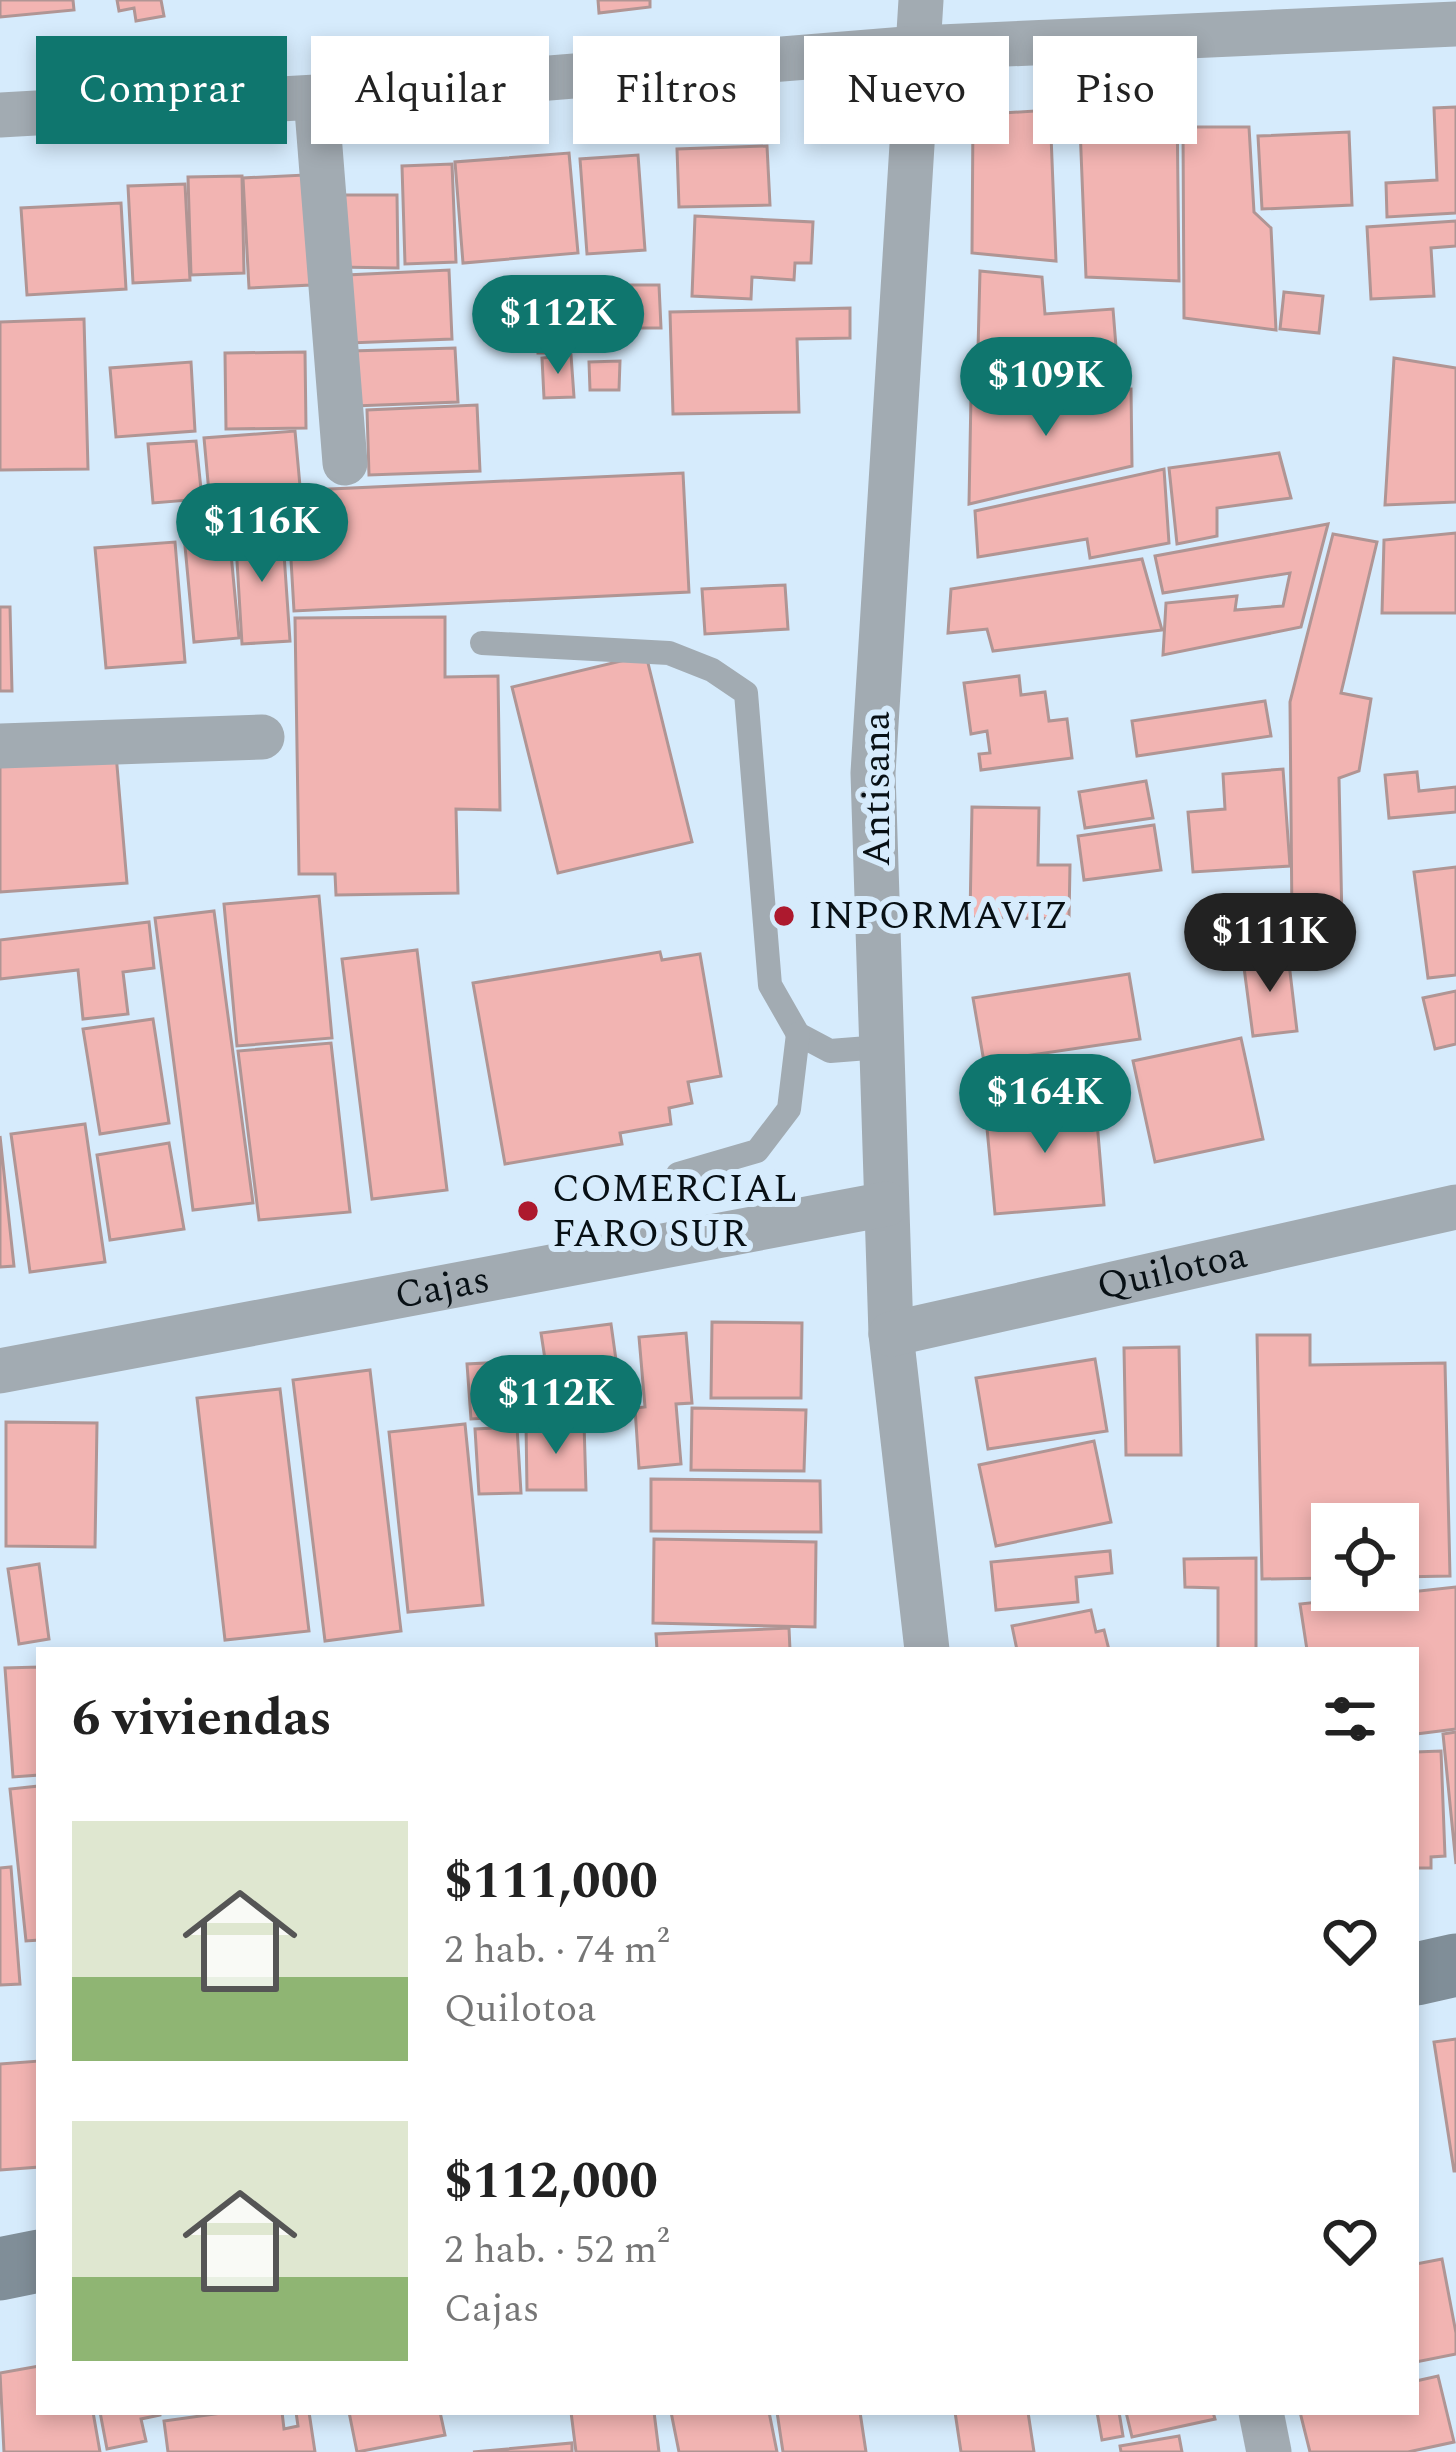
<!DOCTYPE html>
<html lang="es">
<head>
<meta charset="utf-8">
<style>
  :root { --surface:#fff; --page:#f2f2f2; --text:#222; --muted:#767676; --accent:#0f766e }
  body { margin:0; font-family:Spectral,serif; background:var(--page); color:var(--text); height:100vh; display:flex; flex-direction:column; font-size:45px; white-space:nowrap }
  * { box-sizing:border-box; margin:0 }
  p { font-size:39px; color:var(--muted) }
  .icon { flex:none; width:66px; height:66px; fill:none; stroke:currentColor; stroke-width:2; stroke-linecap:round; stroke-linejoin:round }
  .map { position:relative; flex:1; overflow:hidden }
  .side { position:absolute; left:36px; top:1647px; width:1383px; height:768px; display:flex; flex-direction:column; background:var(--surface); border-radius:0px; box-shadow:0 6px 18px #0003 }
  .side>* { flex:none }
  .top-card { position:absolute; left:36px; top:36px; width:1386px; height:108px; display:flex; gap:24px }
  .buttons { position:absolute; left:1311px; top:1503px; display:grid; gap:24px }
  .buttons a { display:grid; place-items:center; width:108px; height:108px; border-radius:0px; background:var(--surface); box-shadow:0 6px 18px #0003; font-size:60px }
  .price { position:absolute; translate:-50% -102px; padding:0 27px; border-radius:42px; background:var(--accent); color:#fff; font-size:39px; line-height:78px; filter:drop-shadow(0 3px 6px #0008) }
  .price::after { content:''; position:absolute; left:50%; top:72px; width:36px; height:27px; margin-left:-18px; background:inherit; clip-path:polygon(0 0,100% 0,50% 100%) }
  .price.selected { background:#222; color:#fff }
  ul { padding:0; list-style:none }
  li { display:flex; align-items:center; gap:36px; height:300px; padding:0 36px }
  li span { display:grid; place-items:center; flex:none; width:336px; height:240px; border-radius:0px; color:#555 }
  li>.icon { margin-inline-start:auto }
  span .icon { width:144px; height:144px; fill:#fffc; stroke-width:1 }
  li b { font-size:51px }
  h2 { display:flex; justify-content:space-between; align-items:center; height:144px; padding:0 36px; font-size:51px }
  .chip { padding:0 42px; border-radius:0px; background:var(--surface); box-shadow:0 6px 18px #0003; font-size:42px; line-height:108px }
  .chip.selected { background:var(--accent); color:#fff }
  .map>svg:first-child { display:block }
  .building { fill:#f2b4b2; stroke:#b09594; stroke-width:3 }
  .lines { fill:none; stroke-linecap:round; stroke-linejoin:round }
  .lane { stroke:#a2abb2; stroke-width:24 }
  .street { stroke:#a2abb2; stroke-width:45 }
  .secondary { stroke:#808e98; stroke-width:63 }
  .poi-dot { fill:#ad192e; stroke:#d6ebfc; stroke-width:4.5 }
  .labels { text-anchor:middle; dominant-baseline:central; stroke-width:12; stroke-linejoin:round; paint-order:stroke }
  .street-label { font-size:39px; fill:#081015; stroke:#d6ebfc }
  .poi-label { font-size:39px; fill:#081015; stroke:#d6ebfc; text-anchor:start }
</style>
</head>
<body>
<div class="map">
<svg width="1456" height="2452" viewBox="0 0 1456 2452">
  <rect width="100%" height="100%" fill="#d6ebfc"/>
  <!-- building -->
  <g class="building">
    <polygon points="0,0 73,0 74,10 0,17"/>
    <polygon points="117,0 161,0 164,16 136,21 134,8 119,11"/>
    <polygon points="598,0 650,0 650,7 599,13"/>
    <polygon points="1079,102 1177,102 1179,281 1086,277"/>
    <polygon points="1456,107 1456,213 1387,217 1386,183 1437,180 1434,108"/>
    <polygon points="1050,110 1056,261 972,253 973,115"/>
    <polygon points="1183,127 1249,127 1254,212 1271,228 1276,330 1184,318"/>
    <polygon points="1349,132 1352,205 1262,209 1258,136"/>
    <polygon points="767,146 770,205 679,207 677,149"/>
    <polygon points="569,153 578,253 463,263 455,162"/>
    <polygon points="638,155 645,250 587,254 580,159"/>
    <polygon points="452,164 456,262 405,264 402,166"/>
    <polygon points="305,175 311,285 249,288 243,178"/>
    <polygon points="242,176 244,273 191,275 188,177"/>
    <polygon points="185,184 190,280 133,283 128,186"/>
    <polygon points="335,195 397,195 398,268 335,267"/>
    <polygon points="121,203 126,289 27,295 21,208"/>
    <polygon points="695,216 813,222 811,263 795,263 794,280 752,277 751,299 692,296"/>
    <polygon points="1456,221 1456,246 1431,248 1434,296 1371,299 1367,227"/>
    <polygon points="449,270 452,339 349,343 347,275"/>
    <polygon points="980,271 1042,277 1045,314 1113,309 1119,385 977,389"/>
    <polygon points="558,285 659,285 661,328 564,328 564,353 538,353 537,308 559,308"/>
    <polygon points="1284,292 1323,296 1319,333 1280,329"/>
    <polygon points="850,308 850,338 797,339 799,412 673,414 670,312"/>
    <polygon points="84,319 88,469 0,470 0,322"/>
    <polygon points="455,348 458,402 354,406 351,351"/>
    <polygon points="305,352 306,428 226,429 225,353"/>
    <polygon points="571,355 574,397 544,398 542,358"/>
    <polygon points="1394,358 1456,368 1456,502 1385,505"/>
    <polygon points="620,361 619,390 590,390 589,362"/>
    <polygon points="191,362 195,431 116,437 110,368"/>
    <polygon points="1131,389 1132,466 969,504 971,395"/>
    <polygon points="477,405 480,471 369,475 367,410"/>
    <polygon points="295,431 300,486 209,493 204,438"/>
    <polygon points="196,441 202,499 153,503 148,444"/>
    <polygon points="1279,453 1291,498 1217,508 1217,536 1177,544 1169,468"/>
    <polygon points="1164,469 1169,543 1090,558 1087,539 978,557 975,511"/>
    <polygon points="683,473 689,592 294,611 287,491"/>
    <polygon points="228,522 239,638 194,642 183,525"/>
    <polygon points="1328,524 1301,627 1163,655 1166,603 1237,596 1235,610 1283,606 1290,573 1163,593 1155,556"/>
    <polygon points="282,525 290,641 242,644 235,528"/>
    <polygon points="1456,533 1456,613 1382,613 1384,540"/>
    <polygon points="1333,534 1377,542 1341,693 1371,699 1359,771 1339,778 1342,922 1292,921 1290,702"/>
    <polygon points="175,542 185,662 106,668 95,548"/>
    <polygon points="1142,559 1162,630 993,651 987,629 948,633 951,589"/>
    <polygon points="785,585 788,629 705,634 702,589"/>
    <polygon points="0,607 10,607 12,691 0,691"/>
    <polygon points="445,617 445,677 498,676 500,810 456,809 458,893 336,895 335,874 299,874 295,618"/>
    <polygon points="646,655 692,842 558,873 512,687"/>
    <polygon points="1019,676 1021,695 1045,692 1049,721 1067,719 1072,758 981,770 979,754 990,753 987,731 971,734 964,683"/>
    <polygon points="1265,701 1271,736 1137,756 1132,721"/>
    <polygon points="116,754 127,883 0,892 0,764"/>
    <polygon points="1283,769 1290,866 1193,872 1188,812 1225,809 1223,774"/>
    <polygon points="1417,772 1419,791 1456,787 1456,812 1389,818 1385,775"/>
    <polygon points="1146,781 1153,818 1085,828 1079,792"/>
    <polygon points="972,807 1039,808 1038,865 1070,865 1069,919 970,917"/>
    <polygon points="1154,825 1161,870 1084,880 1078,836"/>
    <polygon points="1456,867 1456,975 1428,978 1414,872"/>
    <polygon points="319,896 332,1038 237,1046 224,904"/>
    <polygon points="214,911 253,1203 193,1210 155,918"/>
    <polygon points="149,922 154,968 123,972 128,1014 83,1019 78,970 0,979 0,940"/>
    <polygon points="417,950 447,1190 372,1199 342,959"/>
    <polygon points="660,952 662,960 700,954 721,1076 688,1082 692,1103 669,1108 671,1124 620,1133 622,1144 505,1164 473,983"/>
    <polygon points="1288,955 1297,1031 1253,1036 1243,960"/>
    <polygon points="1129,974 1140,1039 984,1062 973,998"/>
    <polygon points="1456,991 1456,1044 1435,1049 1423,998"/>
    <polygon points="153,1019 169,1123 100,1134 83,1029"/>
    <polygon points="1241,1038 1263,1139 1155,1162 1133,1061"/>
    <polygon points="331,1043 350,1212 259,1220 238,1051"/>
    <polygon points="1095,1098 1104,1205 995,1214 985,1107"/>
    <polygon points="85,1124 105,1262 30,1272 11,1134"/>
    <polygon points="0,1136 14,1266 0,1267"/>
    <polygon points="169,1143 184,1229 110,1240 97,1155"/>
    <polygon points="712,1322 802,1323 801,1398 711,1398"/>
    <polygon points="611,1324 621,1396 604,1399 605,1411 554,1418 541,1333"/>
    <polygon points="686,1333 692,1403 676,1404 681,1464 639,1468 635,1408 645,1407 639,1337"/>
    <polygon points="1257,1335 1310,1335 1310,1365 1445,1363 1450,1576 1398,1577 1398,1524 1332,1524 1332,1578 1262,1579"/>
    <polygon points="1179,1347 1181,1455 1126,1455 1124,1348"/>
    <polygon points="1095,1359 1107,1431 988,1449 976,1378"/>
    <polygon points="541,1360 544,1415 471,1419 467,1364"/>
    <polygon points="370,1370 401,1631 325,1641 293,1380"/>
    <polygon points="280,1389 309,1631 225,1640 197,1398"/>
    <polygon points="692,1408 806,1410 804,1471 691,1470"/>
    <polygon points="6,1422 97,1423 95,1547 6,1546"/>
    <polygon points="526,1423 584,1423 586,1490 527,1490"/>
    <polygon points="465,1424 483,1605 408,1612 389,1432"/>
    <polygon points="517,1427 521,1493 479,1494 475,1429"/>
    <polygon points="1094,1441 1111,1522 996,1546 979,1465"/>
    <polygon points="651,1479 820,1481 821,1532 651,1531"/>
    <polygon points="654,1539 816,1542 815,1627 653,1623"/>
    <polygon points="1110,1551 1112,1573 1076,1577 1078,1602 996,1610 991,1562"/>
    <polygon points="1256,1558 1256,1649 1218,1649 1218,1588 1185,1587 1184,1559"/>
    <polygon points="39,1564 49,1639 19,1644 8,1569"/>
    <polygon points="1456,1587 1456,1729 1416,1734 1416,1650 1307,1650 1300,1604"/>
    <polygon points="1091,1610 1096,1632 1104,1630 1109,1650 1017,1650 1012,1626"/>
    <polygon points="789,1628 790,1650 657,1650 656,1634"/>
    <polygon points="39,1667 39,1775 13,1777 5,1668"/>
    <polygon points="1456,1732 1456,1864 1443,1734"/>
    <polygon points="1441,1751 1445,1856 1431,1857 1431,1868 1416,1868 1416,1752"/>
    <polygon points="39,1786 39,1940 26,1941 10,1789"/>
    <polygon points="11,1867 20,1984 0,1985 0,1868"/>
    <polygon points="1456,2039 1456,2171 1454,2171 1434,2042"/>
    <polygon points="39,2061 39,2167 0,2170 0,2064"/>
    <polygon points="1442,2259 1456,2333 1456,2354 1416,2362 1416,2264"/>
    <polygon points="39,2366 39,2412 93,2412 100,2452 4,2452 0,2373"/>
    <polygon points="1438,2376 1454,2442 1408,2452 1310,2452 1300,2412 1416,2412 1416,2381"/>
    <polygon points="100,2412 160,2412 160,2415 141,2419 146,2441 107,2449"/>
    <polygon points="229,2412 282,2412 284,2429 298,2426 296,2412 309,2412 315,2452 168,2452 164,2421"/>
    <polygon points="349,2412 440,2412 445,2435 357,2452"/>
    <polygon points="571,2412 654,2412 659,2452 576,2452"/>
    <polygon points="671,2412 769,2412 777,2452 679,2452"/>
    <polygon points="777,2412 860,2412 866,2452 783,2452"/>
    <polygon points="955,2412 1028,2412 1034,2452 961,2452"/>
    <polygon points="1097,2412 1119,2412 1123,2436 1102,2440"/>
    <polygon points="1126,2412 1213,2412 1215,2419 1132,2437"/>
    <polygon points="1179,2436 1182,2452 1121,2452 1120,2446"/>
    <polygon points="572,2443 572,2452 473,2452"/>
  </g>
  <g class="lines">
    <!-- lane -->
    <g class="lane">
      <polyline points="482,643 669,653 712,670 746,693 770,985 798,1034 830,1051 881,1047"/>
      <polyline points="678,1174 757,1151 789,1109 798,1034"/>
    </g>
    <!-- street -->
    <g class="street">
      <polyline points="921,0 873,773 891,1334 927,1650"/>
      <polyline points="316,97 345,463"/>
      <polyline points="0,115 316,97 918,48 1456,24"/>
      <polyline points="0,746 262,737"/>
      <path id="s1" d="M891,1334L1456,1207"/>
      <path id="s2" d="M0,1371L886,1204"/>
      <polyline points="1261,2412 1269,2452"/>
    </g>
    <!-- secondary -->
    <g class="secondary">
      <polyline points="1416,1974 1456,1965"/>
      <polyline points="0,2269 39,2261"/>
    </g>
  </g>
  <!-- markers -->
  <g class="poi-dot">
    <circle cx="784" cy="916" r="12"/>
    <circle cx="528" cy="1211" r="12"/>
  </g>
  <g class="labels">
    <!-- street labels -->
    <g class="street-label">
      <text transform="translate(877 789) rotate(-90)">Antisana</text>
      <text stroke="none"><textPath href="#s1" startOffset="288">Quilotoa</textPath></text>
      <text stroke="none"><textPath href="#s2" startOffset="450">Cajas</textPath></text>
    </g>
    <!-- poi labels -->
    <g class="poi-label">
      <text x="808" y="916">INPORMAVIZ</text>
      <text x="552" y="1189">COMERCIAL<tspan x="552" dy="45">FARO SUR</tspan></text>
    </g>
  </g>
</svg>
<div class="buttons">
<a><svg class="icon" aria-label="locate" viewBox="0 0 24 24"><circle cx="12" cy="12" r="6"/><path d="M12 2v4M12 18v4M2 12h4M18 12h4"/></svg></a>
</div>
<b class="price" style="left:558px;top:377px">$112K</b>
<b class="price" style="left:1046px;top:439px">$109K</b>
<b class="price" style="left:262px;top:585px">$116K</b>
<b class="price selected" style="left:1270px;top:995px">$111K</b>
<b class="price" style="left:1045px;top:1156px">$164K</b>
<b class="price" style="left:556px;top:1457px">$112K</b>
<div class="top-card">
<a class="chip selected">Comprar</a>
<a class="chip">Alquilar</a>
<a class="chip">Filtros</a>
<a class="chip">Nuevo</a>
<a class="chip">Piso</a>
</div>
<section class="side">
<h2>6 viviendas<svg class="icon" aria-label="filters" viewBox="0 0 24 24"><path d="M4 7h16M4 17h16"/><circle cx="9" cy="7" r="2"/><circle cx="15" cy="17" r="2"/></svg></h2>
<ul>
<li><span style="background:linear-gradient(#dfe7d0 65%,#8fb573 0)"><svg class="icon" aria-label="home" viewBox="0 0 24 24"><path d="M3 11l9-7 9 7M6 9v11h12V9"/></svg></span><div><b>$111,000</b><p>2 hab. · 74 m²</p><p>Quilotoa</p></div><svg class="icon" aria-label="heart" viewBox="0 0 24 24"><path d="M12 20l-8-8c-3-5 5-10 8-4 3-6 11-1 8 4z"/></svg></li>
<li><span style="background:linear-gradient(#dfe7d0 65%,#8fb573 0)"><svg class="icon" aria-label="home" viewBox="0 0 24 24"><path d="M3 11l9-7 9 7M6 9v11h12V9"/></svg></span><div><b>$112,000</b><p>2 hab. · 52 m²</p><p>Cajas</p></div><svg class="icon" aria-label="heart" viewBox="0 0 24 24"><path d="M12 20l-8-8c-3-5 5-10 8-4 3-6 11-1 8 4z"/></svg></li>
</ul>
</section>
</div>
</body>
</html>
